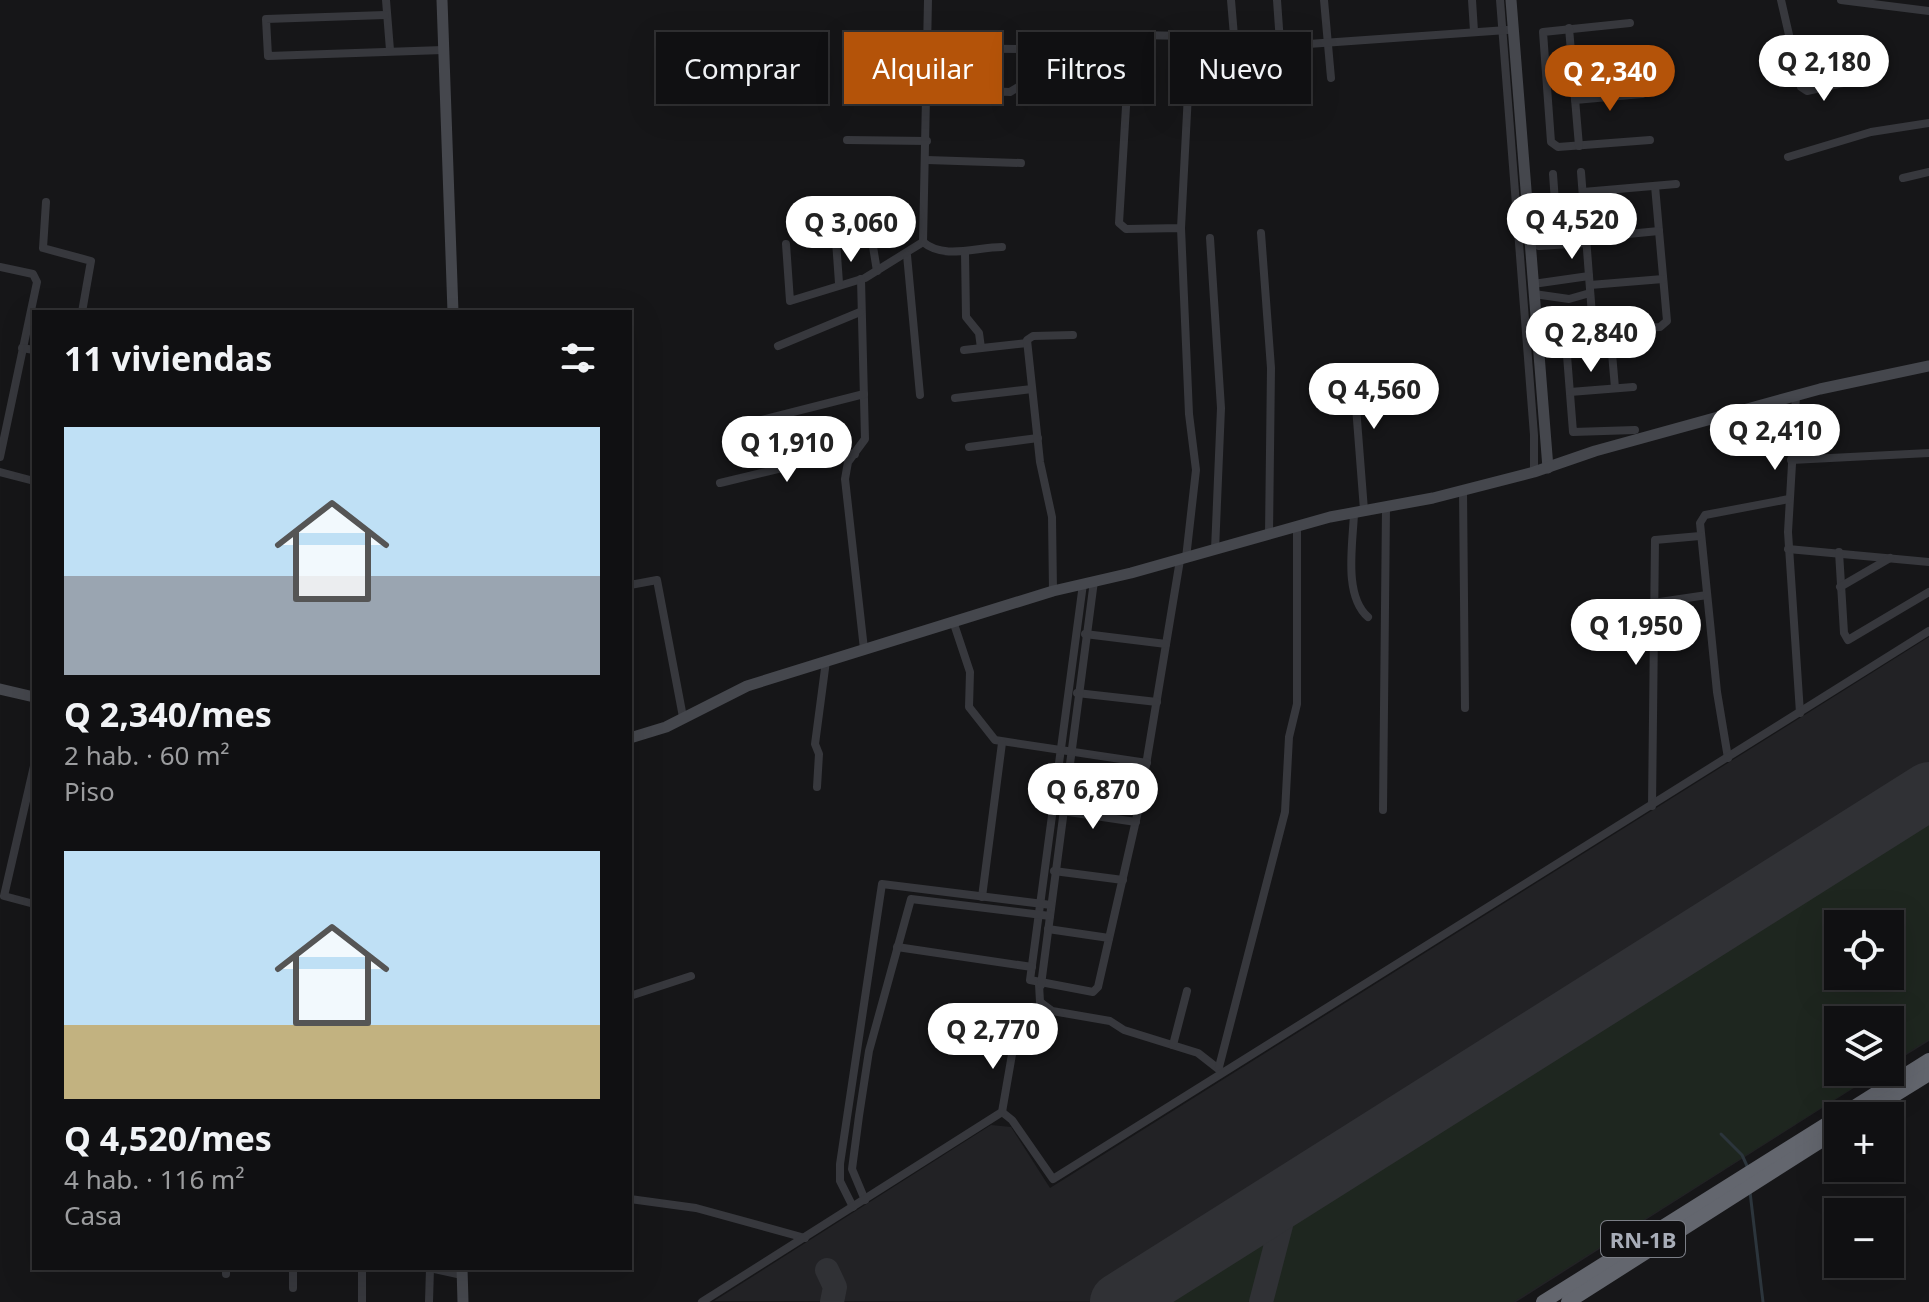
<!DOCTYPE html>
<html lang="es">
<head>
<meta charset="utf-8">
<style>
  :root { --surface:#101012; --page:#19191b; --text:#f1f3f6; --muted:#9c9d9f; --line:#303032; --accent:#b45309 }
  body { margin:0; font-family:"Noto Sans",sans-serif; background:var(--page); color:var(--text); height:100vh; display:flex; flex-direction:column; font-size:30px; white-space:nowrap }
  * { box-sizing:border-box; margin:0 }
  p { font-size:26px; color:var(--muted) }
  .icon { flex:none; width:44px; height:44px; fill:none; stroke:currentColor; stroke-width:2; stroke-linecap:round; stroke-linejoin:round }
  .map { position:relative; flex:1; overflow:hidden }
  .panel { position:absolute; left:32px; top:310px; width:600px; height:960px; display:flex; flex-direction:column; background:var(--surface); border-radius:0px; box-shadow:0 8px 32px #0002,0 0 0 2px var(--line) }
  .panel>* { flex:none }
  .guide { position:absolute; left:656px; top:32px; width:760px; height:72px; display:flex; gap:16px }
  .fabs { position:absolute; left:1824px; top:910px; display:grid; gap:16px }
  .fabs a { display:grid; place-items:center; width:80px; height:80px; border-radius:0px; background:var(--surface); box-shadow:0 8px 32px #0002,0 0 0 2px var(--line); font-size:40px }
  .price { position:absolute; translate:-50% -68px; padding:0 18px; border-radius:28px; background:#fff; color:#222; font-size:26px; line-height:52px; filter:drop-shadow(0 2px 4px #0008) }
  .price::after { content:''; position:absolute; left:50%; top:48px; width:24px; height:18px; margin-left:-12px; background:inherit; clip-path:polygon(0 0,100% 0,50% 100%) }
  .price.on { background:var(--accent); color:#fff }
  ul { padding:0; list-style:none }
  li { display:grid; align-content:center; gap:16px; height:424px; padding:0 32px }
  li span { display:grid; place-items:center; height:248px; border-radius:0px; color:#555 }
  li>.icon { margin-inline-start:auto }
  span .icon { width:144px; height:144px; fill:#fffc; stroke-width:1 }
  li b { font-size:34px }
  h2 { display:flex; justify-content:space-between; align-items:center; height:96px; padding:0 32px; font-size:34px }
  .chip { padding:0 28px; border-radius:0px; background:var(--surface); box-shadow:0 8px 32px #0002,0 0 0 2px var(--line); font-size:28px; line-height:72px }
  .chip.on { background:var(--accent); color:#fff }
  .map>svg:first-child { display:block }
  .built { fill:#222225; fill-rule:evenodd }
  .green { fill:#1e261f; fill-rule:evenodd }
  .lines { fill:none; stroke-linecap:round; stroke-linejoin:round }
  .stream { stroke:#2c353c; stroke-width:3 }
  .taxiway { stroke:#303135; stroke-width:24 }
  .runway { stroke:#303135; stroke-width:58 }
  .street { stroke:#37383d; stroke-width:8 }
  .secondary { stroke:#45474d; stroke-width:11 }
  .highway { stroke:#63666e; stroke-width:14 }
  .labels { text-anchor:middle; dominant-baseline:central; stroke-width:6; stroke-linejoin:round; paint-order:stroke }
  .shield { fill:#111113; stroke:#7b7e86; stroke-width:2 }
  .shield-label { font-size:22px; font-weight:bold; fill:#a8adb8 }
</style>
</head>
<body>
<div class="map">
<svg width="1929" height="1302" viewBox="0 0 1929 1302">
  <rect width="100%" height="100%" fill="#161618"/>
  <!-- built -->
  <path class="built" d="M1929,637V1041L1890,1065V1020H1838V1072H1879L1516,1302L714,1301L991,1125L1011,1127L1050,1188ZM1838,924H1890V976H1838Z"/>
  <!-- green -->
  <g class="green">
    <path d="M1929,808V1039L1890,1064V1020H1838V1072H1878L1513,1302H1271L1287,1223L1292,1211L1308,1198ZM1838,924H1890V976H1838Z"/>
    <polygon points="1254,1236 1262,1240 1265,1251 1254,1302 1143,1302 1246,1237"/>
  </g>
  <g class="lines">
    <!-- stream -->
    <g class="stream">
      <polyline points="1721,1134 1742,1155 1748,1168"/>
      <polyline points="1750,1192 1763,1302"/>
    </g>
    <!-- taxiway -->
    <g class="taxiway">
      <path d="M1235,1229C1248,1223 1261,1218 1273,1230L1275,1243"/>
      <polyline points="827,1270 835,1287 832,1302"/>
      <polyline points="1261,1302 1285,1210 1300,1190 1321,1174"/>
    </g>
    <!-- runway -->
    <polyline class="runway" points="1119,1302 1929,791"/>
    <!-- street -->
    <g class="street">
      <polyline points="386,0 390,50"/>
      <polyline points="1231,0 1237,72 1242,78 1277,75 1282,71 1277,0"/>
      <polyline points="1324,0 1331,78"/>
      <polyline points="1472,0 1474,31"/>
      <polyline points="1500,0 1534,435 1534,472"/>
      <polyline points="1781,0 1801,87 1807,91 1843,83"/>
      <polyline points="1841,0 1929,11"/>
      <polyline points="385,15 266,19 268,56 443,50"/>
      <polyline points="1630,23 1543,32 1551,142 1558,147 1650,140"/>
      <polyline points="1569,28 1579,146"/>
      <polyline points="1280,46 1507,30"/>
      <polyline points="927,48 1100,50"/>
      <polyline points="1573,74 1637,69"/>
      <polyline points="927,89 1010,92 1020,86 1021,73"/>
      <polyline points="1575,100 1642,94"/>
      <polyline points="847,140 927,141"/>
      <polyline points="1788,157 1871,132 1929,123"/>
      <polyline points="927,160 1021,163"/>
      <polyline points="1581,172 1593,328 1597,331 1660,327 1667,321 1655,186"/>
      <polyline points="1553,174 1558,244"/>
      <polyline points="1903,178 1929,172"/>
      <polyline points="1583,192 1676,184"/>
      <polyline points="46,202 43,248 91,261 82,312"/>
      <polyline points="868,216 877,271"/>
      <polyline points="1181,228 1126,229 1119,223 1130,40 1134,35 1191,36 1181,228 1189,414 1196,470 1186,558"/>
      <polyline points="1261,233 1271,368 1269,534"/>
      <polyline points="1210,238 1221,408 1215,550"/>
      <polyline points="1586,238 1659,231"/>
      <path d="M923,242C944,260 976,247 1002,247"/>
      <polyline points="786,244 790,301 865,278 923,242 928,0"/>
      <polyline points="1539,246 1586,243"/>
      <polyline points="965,252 966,317 979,333 981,348"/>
      <polyline points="907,255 920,395"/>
      <polyline points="0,267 33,274 37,282 0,457"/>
      <polyline points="861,279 865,439 848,462 845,479 864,649"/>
      <polyline points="839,283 836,241 847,235 871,233"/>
      <polyline points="1533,284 1589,276"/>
      <polyline points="1590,285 1663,279"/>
      <polyline points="1534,294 1569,299 1590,293"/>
      <polyline points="1565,330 1573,432 1635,430"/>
      <polyline points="1610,330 1615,388"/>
      <polyline points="1544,332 1584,328"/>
      <polyline points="778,346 860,312"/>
      <polyline points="22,348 34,350"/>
      <polyline points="964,350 1027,343"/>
      <polyline points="1570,392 1633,387"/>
      <polyline points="1796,396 1788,532 1800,713"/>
      <polyline points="955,398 1032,389"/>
      <polyline points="1322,408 1319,376 1353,368 1364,510"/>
      <polyline points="746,424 864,394"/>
      <polyline points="969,447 1038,438"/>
      <polyline points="1791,460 1929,453"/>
      <polyline points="0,472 34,481"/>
      <polyline points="720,483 845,453 855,454"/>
      <polyline points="1463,490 1465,708"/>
      <path d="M1354,513C1353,543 1343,595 1368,617"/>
      <polyline points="1788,549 1929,562"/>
      <polyline points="1839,552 1844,633 1848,640 1929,592"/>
      <polyline points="1083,584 1030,980 1093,992 1098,987 1139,807 1180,560"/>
      <polyline points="630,585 657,580 683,717"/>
      <polyline points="1840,587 1890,558"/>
      <polyline points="1053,591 1052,517 1040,462 1027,340 1033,336 1073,335"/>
      <polyline points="1653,603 1707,595"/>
      <polyline points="954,624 970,672 969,707 995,740 1147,763"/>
      <polyline points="1085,634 1166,644"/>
      <polyline points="1077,693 1157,702"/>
      <polyline points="1728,758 1717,692 1700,523 1705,515 1789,499"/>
      <polyline points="34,766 4,896 34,904"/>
      <polyline points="817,787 819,754 815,744 826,661"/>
      <polyline points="1652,806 1655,540 1700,536"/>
      <polyline points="1383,810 1386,507"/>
      <polyline points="1062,811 1136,822"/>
      <polyline points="1054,871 1123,880"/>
      <polyline points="982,897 1002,743"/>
      <polyline points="1048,929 1109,938"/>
      <polyline points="897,947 1032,967"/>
      <polyline points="1039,984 1040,1002 1052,1011 1110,1021 1124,1030 1198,1053 1221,1071"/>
      <polyline points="1041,985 1094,581"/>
      <polyline points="630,996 691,976"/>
      <polyline points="1173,1045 1187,991"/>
      <polyline points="1219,1067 1285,812 1289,737 1297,704 1297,526"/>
      <polyline points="1002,1112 1012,1120 1053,1179 1929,631"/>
      <polyline points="630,1199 696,1208 805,1238"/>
      <polyline points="865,1200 852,1169 859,1116 869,1051 911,899 1050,916"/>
      <polyline points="853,1207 840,1181 840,1164 882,884 1051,905"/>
      <polyline points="430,1268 462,1275"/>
      <polyline points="226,1274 226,1268"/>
      <polyline points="293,1288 293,1268"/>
      <polyline points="362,1302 362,1268"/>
      <polyline points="429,1302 430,1268"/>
      <polyline points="702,1302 1002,1112 1019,1014 992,1007 985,1029"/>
    </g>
    <!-- secondary -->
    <g class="secondary">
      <polyline points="442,0 453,312"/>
      <polyline points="1511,0 1548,468"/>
      <polyline points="0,689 34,697"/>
      <polyline points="630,738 666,727 747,686 1053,591 1131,573 1330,517 1433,498 1534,472 1595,451 1820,389 1929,366"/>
      <polyline points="462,1268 463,1302"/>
    </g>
    <!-- highway -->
    <g class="highway">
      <polyline points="1840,1116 1929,1060"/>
      <polyline points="1861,1116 1929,1074"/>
      <polyline points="1543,1302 1838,1117"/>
      <polyline points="1568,1302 1838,1130"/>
    </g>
  </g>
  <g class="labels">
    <!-- shield labels -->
    <rect class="shield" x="1601" y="1221" width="84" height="36" rx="6"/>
    <g class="shield-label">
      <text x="1643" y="1239">RN-1B</text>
    </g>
  </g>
</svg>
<div class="fabs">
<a><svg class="icon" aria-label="locate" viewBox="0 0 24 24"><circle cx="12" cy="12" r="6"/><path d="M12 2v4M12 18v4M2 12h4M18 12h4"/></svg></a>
<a><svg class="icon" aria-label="layers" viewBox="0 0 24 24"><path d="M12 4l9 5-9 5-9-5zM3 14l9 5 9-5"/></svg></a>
<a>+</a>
<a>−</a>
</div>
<b class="price" style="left:1824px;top:103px">Q 2,180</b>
<b class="price on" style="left:1610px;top:113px">Q 2,340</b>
<b class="price" style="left:1572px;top:261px">Q 4,520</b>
<b class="price" style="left:851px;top:264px">Q 3,060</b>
<b class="price" style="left:1591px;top:374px">Q 2,840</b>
<b class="price" style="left:1374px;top:431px">Q 4,560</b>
<b class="price" style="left:1775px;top:472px">Q 2,410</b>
<b class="price" style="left:787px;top:484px">Q 1,910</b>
<b class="price" style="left:1636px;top:667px">Q 1,950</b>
<b class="price" style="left:1093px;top:831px">Q 6,870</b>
<b class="price" style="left:993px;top:1071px">Q 2,770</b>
<div class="guide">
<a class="chip">Comprar</a>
<a class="chip on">Alquilar</a>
<a class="chip">Filtros</a>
<a class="chip">Nuevo</a>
</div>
<section class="panel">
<h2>11 viviendas<svg class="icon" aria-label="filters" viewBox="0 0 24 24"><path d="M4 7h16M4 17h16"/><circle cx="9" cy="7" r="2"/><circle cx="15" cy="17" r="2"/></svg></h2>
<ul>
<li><span style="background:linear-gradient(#bfe0f5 60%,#9aa5b1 0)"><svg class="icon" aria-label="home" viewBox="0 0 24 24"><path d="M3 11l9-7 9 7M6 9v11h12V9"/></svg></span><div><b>Q 2,340/mes</b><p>2 hab. · 60 m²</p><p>Piso</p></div></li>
<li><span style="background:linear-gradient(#bfe0f5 70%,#c2b280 0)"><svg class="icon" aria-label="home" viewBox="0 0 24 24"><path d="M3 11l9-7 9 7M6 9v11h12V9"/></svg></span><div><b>Q 4,520/mes</b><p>4 hab. · 116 m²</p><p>Casa</p></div></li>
</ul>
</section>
</div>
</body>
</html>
